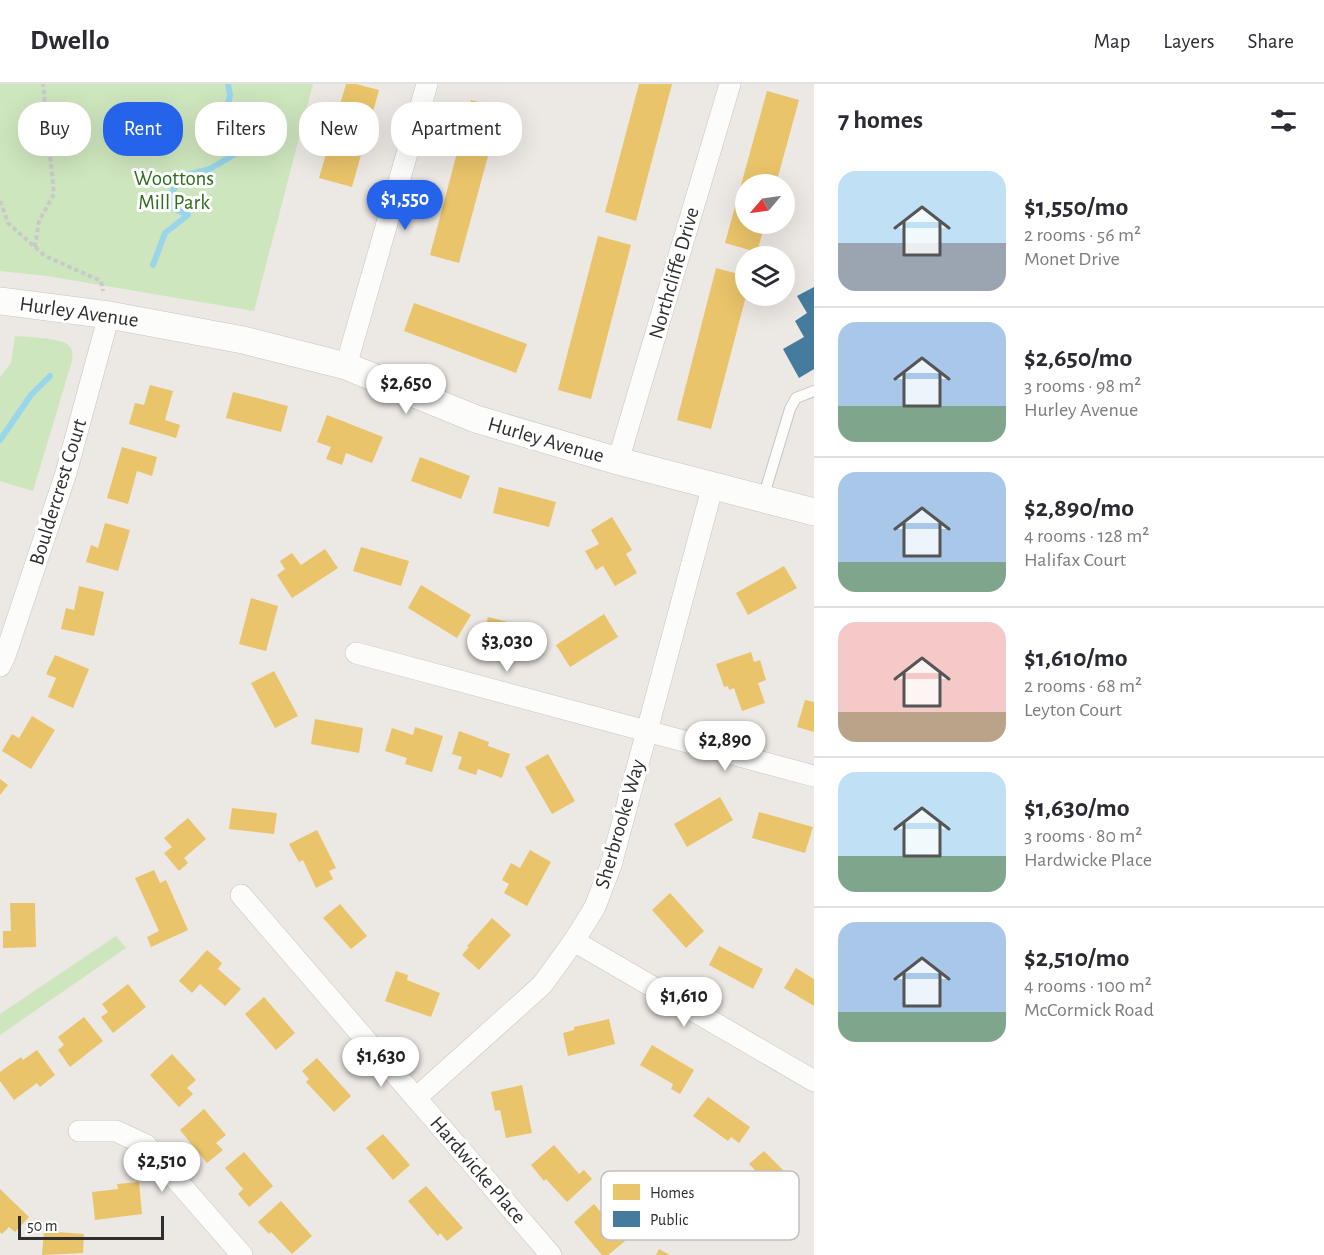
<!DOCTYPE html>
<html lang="en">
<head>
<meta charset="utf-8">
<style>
  :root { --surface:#fff; --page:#f7f7f7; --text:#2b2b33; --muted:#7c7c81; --line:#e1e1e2; --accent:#2563eb }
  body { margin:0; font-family:"Alegreya Sans",sans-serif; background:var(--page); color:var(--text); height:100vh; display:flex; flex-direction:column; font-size:22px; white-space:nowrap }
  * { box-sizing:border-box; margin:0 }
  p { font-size:20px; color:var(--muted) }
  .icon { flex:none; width:33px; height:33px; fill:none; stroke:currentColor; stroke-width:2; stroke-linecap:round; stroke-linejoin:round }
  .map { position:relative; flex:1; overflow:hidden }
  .details { display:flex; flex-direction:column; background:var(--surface); width:510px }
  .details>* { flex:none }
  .guide { position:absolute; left:18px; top:18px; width:570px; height:54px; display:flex; gap:12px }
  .needle { width:39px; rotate:241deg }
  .controls { position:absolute; left:735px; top:90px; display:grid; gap:12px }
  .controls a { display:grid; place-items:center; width:60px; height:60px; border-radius:50%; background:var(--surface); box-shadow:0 6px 24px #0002; font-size:30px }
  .scale { position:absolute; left:18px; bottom:15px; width:146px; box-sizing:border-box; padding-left:6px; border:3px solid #2e2e2e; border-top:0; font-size:16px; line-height:21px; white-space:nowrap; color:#2e2e2e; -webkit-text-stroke:4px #fff; paint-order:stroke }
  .price { position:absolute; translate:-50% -51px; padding:0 14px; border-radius:21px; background:#fff; color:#222; font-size:20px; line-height:39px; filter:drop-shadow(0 2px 3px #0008) }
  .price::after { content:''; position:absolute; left:50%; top:36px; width:18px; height:14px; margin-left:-9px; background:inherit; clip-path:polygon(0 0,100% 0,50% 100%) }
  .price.active { background:var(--accent); color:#fff }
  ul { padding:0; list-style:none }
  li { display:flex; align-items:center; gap:18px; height:150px; padding:0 24px }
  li+li { border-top:2px solid var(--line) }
  li span { display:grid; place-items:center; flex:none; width:168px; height:120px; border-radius:18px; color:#555 }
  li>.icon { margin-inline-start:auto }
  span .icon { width:72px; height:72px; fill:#fffc; stroke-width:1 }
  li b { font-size:26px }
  h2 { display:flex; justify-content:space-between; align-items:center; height:72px; padding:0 24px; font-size:26px }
  .pill { padding:0 21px; border-radius:24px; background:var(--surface); box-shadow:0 6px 24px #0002; font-size:21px; line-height:54px }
  .pill.active { background:var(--accent); color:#fff }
  header { display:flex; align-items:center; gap:36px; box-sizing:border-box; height:84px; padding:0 30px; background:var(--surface); border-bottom:2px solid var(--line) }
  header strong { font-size:28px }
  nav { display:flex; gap:33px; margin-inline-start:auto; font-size:21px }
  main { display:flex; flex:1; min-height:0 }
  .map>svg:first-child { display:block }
  .green { fill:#cee6be }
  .homes { fill:#e9c46a }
  .public { fill:#457b9d }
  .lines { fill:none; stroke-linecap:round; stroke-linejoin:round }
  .stream { stroke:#99d6ec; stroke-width:6 }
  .service-casing { stroke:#c5c4c5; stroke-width:12 }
  .minor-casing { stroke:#c5c4c5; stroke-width:22 }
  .tertiary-casing { stroke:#c5c4c5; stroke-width:28 }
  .path { stroke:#c9c9c8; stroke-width:4; stroke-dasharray:4.5 3; stroke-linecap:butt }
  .service { stroke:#fcfcfb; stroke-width:10 }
  .minor { stroke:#fcfcfb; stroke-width:21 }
  .tertiary { stroke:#fcfcfb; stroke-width:27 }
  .labels { text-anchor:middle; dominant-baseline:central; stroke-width:6; stroke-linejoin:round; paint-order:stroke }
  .park-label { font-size:21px; fill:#2c6e1b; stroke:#fff }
  .street-label { font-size:21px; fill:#2e2e2e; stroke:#fff }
  .key { fill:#fff; stroke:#c0c0c0; stroke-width:1.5 }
  .key-label { font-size:16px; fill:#2e2e2e }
</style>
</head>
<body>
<header>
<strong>Dwello</strong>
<nav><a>Map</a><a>Layers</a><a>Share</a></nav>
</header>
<main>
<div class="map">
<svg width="814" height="1171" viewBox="0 0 814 1171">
  <rect width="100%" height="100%" fill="#ece8e4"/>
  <!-- green -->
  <g class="green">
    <polygon points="0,0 313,0 254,227 47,192 0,187"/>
    <path d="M15,252C27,253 58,254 67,260C73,264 73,271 72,277L33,407L0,397V293L11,279Z"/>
    <polygon points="116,852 126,864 0,951 0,930"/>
  </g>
  <!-- homes -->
  <g class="homes">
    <polygon points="346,0 356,0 379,6 352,103 319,94"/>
    <polygon points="639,0 672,0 636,137 605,128"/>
    <polygon points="767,7 799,16 776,100 746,100 746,140 765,140 757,168 725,159"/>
    <polygon points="471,16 501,24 459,179 430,171"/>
    <polygon points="598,152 631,161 591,315 558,306"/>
    <polygon points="716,184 746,192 746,212 711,345 677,336"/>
    <polygon points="414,219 527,260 516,289 404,247"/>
    <polygon points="150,301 173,307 165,336 180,341 176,354 129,340 135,319 144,321"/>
    <polygon points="233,308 288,322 281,348 226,334"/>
    <polygon points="327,331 383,353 372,379 346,369 342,381 326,375 331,363 317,358"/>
    <polygon points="122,363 157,373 152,392 137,387 128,420 107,414"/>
    <polygon points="420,373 470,392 461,415 411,397"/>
    <polygon points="499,403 556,418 549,443 493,429"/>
    <polygon points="612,433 632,466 626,470 637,489 615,502 603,482 596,486 585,467 599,460 591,446"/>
    <polygon points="105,439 130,446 118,487 86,478 91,461 98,464"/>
    <polygon points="361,463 409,477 401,502 353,487"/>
    <polygon points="325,465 338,484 292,514 277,491 285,485 280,477 292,469 301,481"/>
    <polygon points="784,482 797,504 748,531 736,509"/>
    <polygon points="421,501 471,531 457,554 408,524"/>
    <polygon points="79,502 104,508 94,552 61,545 66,524 74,526"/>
    <polygon points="251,514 278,522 266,567 239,560"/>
    <polygon points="604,530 618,553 570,583 556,561"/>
    <polygon points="488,533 540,546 534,571 482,558"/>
    <polygon points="751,568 754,578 760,576 766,596 758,599 765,619 742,627 734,604 729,606 728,602 724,603 716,580"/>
    <polygon points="55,571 89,585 73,624 48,613 56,594 46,590"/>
    <polygon points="274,587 298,632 275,644 251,599"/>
    <polygon points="805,616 814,618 814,648 797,643"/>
    <polygon points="32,632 55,646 31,685 2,667 12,650 19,654"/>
    <polygon points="315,635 363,644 359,669 311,660"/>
    <polygon points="415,643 443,652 432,688 405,680 407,674 385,667 392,644 413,651"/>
    <polygon points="459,647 489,658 488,662 510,670 502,694 478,685 476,691 458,685 462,673 452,670"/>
    <polygon points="548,670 575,717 552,730 525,683"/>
    <polygon points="0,695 8,701 0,711"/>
    <polygon points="720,713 733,736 687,763 674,740"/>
    <polygon points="232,724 277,729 274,750 229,745"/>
    <polygon points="759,728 813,743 805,769 752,754"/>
    <polygon points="188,734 206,755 184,774 188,779 179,787 164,769 172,763 164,754"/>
    <polygon points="317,746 336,784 329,787 333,795 316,804 303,776 299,778 289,760"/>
    <polygon points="530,766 551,778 527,822 504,809 509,800 502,796 511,779 520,784"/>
    <polygon points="154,786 160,799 166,796 188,846 151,863 147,853 159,847 135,794"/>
    <polygon points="670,809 704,847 686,864 652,826"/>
    <polygon points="10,819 35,819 36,863 3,864 3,847 11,847"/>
    <polygon points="340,820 367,852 351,865 323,834"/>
    <polygon points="492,834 511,851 479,886 462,871 469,863 467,862"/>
    <polygon points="719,862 763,885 753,905 709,881"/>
    <polygon points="207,866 222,879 218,885 241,905 225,922 200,900 192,909 179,897"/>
    <polygon points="796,884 814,895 814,922 784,904"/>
    <polygon points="396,887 408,891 407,896 440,909 431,933 385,917"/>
    <polygon points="128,900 146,923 113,949 101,933 108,928 102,920"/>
    <polygon points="264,913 295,949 276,966 245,930"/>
    <polygon points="84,933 103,957 70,983 58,966 64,961 58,953"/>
    <polygon points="609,935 615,960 568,972 563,949 574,946 574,943"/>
    <polygon points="652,961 694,986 680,1010 671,1005 673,1000 640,981"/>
    <polygon points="37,966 55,991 40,1003 37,999 14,1016 0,997 0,988 21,973 23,976"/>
    <polygon points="172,970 196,996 187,1004 193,1010 179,1023 150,991"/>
    <polygon points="317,974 351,1012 334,1028 306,998 309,995 302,987"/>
    <polygon points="522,1001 532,1049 506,1054 500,1026 495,1027 491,1008"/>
    <polygon points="708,1013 750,1043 739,1059 731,1053 728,1057 693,1032"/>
    <polygon points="204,1025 226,1051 216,1059 223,1066 207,1079 180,1046"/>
    <polygon points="383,1050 410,1081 393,1096 366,1064"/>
    <polygon points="554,1061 579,1090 584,1086 592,1095 567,1118 546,1095 544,1097 531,1081"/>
    <polygon points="764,1067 794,1097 780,1111 749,1080"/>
    <polygon points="244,1068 273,1102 249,1123 238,1110 243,1105 225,1084"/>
    <polygon points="139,1098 142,1130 95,1136 92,1108 118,1105 117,1100"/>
    <polygon points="426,1102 463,1144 447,1157 440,1149 438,1152 408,1117"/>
    <polygon points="0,1105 29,1133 15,1148 9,1143 2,1150 0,1148"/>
    <polygon points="281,1117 312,1152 292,1170 271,1148 269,1150 258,1138"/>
    <polygon points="594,1120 625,1157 608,1171 602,1171 574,1138"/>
    <polygon points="44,1147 84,1150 83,1169 42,1171"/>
    <polygon points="659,1165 670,1171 656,1171"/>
  </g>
  <!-- public -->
  <polygon class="public" points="814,203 814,285 799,294 783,265 804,253 795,237 807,229 797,212"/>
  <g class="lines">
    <!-- stream -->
    <g class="stream">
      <polyline points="153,181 165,149 188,131 170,123 171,109 183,92 210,85 237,69 235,45 225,33 230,11 228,0"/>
      <polyline points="0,356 31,311 50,292"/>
    </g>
    <defs>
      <polyline id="service" points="763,414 790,325 796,314 814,307"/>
      <g id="minor">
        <polyline points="346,282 427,0"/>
        <polyline points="618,377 730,0"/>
        <polyline points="356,569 814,692"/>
        <polyline points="0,582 5,572 66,389 109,231"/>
        <polyline points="241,811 551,1171"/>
        <polyline points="574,857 814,997"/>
        <polyline points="416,1014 542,901 574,857 595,823 611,781 713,401"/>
        <polyline points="79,1047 116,1047 146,1061 242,1171"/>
      </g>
      <polyline id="tertiary" points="0,217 109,231 243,256 346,282 476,335 618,377 814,428"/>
    </defs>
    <!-- service casing -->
    <use href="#service" class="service-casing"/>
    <!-- minor casing -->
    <use href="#minor" class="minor-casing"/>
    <!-- tertiary casing -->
    <use href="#tertiary" class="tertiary-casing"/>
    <!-- path -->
    <g class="path">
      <polyline points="0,117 8,139 45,172 101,197 103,207"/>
      <polyline points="35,163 39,137 54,110 43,0"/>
    </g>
    <!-- service -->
    <use href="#service" class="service"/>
    <!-- minor -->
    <use href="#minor" class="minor"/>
    <!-- tertiary -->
    <use href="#tertiary" class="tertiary"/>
  </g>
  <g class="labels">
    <!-- park labels -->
    <g class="park-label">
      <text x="174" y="94">Woottons<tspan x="174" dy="24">Mill Park</tspan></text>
    </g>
    <!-- street labels -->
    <g class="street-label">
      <text transform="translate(674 189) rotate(-74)">Northcliffe Drive</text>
      <text transform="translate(79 228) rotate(8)">Hurley Avenue</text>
      <text transform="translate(546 356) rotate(16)">Hurley Avenue</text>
      <text transform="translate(58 408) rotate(-73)">Bouldercrest Court</text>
      <text transform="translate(620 740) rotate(-74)">Sherbrooke Way</text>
      <text transform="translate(478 1086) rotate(49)">Hardwicke Place</text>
    </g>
  </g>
  <!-- legend -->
  <rect x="601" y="1087" width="198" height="69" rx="9" class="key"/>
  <rect x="613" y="1100" width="27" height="16" fill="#e9c46a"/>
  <rect x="613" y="1127" width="27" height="16" fill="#457b9d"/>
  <g class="key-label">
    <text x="650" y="1114">Homes</text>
    <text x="650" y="1141">Public</text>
  </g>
</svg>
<div class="controls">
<a><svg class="needle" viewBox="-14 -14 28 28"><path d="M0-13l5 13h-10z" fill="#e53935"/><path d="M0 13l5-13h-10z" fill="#7c7c81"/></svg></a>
<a><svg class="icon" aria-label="layers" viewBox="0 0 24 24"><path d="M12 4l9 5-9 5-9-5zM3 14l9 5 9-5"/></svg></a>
</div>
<div class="scale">50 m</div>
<b class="price active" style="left:405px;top:147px">$1,550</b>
<b class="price" style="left:406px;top:331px">$2,650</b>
<b class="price" style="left:507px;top:589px">$3,030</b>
<b class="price" style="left:725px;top:688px">$2,890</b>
<b class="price" style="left:684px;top:944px">$1,610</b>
<b class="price" style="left:381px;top:1004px">$1,630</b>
<b class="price" style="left:162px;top:1109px">$2,510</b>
<div class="guide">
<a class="pill">Buy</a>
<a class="pill active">Rent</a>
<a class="pill">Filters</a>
<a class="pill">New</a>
<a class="pill">Apartment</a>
</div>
</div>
<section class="details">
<h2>7 homes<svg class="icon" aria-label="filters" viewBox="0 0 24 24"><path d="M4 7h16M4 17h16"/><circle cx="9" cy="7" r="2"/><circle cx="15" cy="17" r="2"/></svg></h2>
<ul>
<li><span style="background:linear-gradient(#bfe0f5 60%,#9aa5b1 0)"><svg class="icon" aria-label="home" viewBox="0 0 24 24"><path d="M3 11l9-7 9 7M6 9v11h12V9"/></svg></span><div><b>$1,550/mo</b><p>2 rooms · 56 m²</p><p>Monet Drive</p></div></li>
<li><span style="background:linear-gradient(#a9c7e8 70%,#7fa58c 0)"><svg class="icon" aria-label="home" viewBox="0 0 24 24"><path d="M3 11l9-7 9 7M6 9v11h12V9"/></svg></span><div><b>$2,650/mo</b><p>3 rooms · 98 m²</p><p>Hurley Avenue</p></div></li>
<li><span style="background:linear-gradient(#a9c7e8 75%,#7fa58c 0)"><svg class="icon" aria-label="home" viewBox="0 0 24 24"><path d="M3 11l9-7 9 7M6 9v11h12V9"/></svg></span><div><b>$2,890/mo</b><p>4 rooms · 128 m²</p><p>Halifax Court</p></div></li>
<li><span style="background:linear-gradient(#f6c9c9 75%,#b9a48a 0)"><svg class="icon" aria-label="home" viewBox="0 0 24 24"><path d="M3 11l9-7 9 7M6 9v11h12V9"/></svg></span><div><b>$1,610/mo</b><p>2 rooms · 68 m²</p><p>Leyton Court</p></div></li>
<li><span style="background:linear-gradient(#bfe0f5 70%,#7fa58c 0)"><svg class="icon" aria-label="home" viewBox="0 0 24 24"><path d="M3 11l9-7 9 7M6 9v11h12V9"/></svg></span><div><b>$1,630/mo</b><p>3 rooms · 80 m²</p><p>Hardwicke Place</p></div></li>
<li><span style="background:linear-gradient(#a9c7e8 75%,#7fa58c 0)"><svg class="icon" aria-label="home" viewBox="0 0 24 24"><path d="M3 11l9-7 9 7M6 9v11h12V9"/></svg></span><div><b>$2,510/mo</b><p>4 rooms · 100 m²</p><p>McCormick Road</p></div></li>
</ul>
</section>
</main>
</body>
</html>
